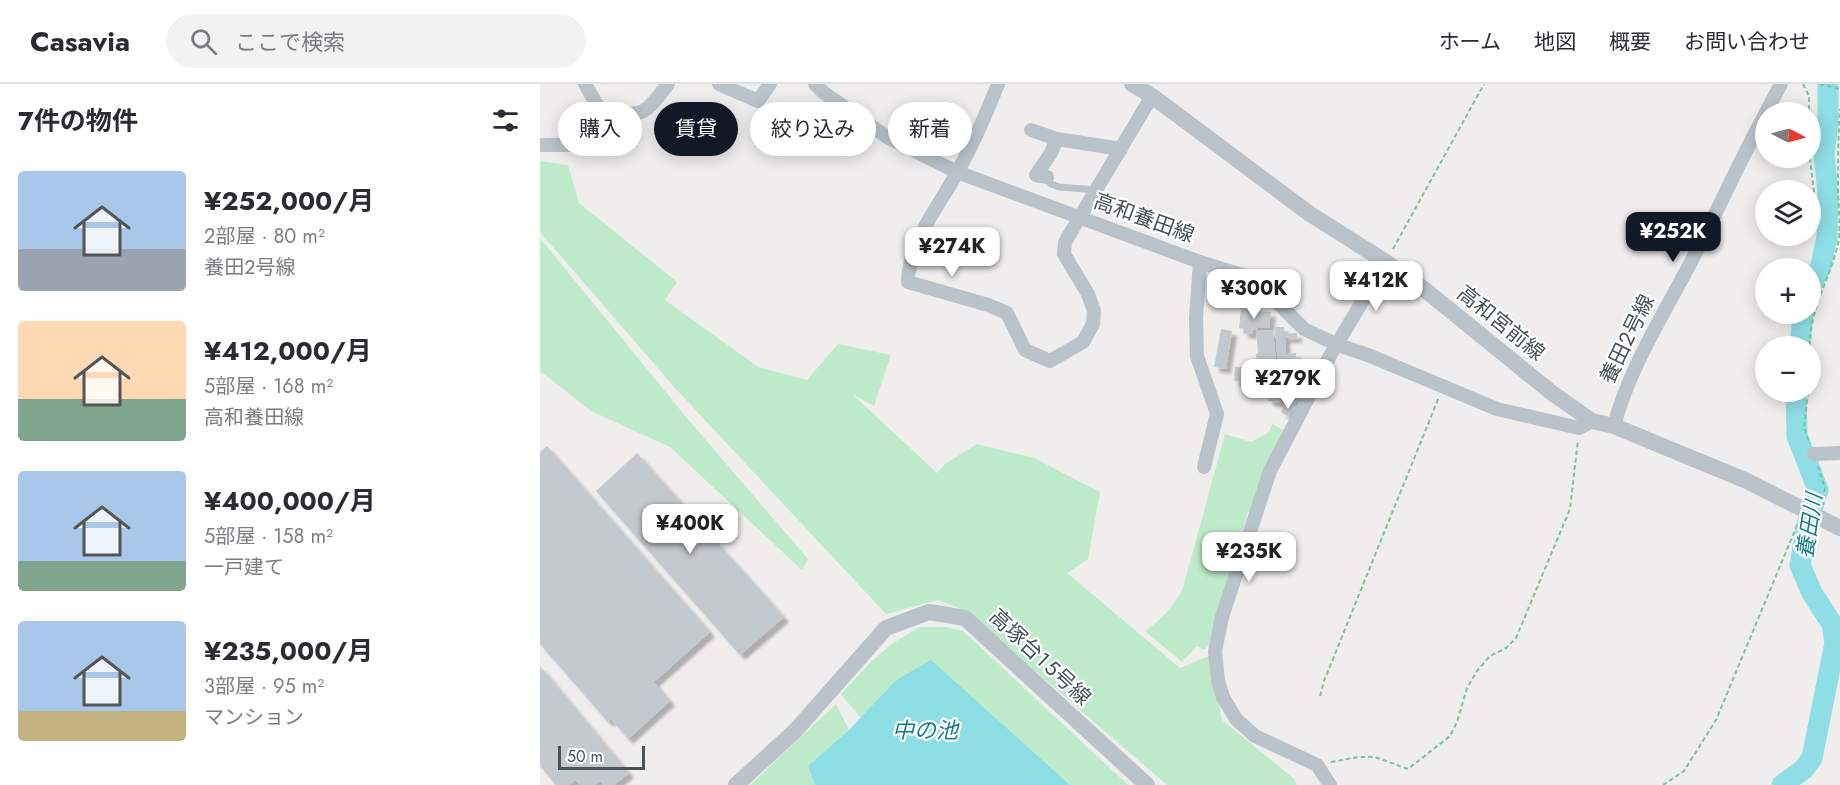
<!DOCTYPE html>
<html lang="ja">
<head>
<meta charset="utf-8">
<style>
  :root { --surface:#fff; --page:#f2f2f3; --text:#2b2b33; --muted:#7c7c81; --line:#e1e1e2; --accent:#111827 }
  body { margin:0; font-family:Jost,"Noto Sans JP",sans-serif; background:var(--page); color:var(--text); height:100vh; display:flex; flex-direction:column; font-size:22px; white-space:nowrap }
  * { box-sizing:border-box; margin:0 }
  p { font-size:20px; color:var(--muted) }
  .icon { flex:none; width:33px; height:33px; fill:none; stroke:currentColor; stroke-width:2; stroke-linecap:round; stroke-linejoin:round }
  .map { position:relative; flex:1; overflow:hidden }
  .side { display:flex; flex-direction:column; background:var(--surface); width:540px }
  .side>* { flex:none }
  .top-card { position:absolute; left:18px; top:18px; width:570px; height:54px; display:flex; gap:12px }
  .needle { width:39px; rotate:96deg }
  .controls { position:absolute; left:1215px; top:18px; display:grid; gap:12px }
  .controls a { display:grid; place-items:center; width:66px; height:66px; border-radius:50%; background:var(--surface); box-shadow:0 3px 15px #0003; font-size:30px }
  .scale { position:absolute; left:18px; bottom:15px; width:87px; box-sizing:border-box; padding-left:6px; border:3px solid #475359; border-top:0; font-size:16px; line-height:21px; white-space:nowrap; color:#475359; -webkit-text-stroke:4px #fff; paint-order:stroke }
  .price { position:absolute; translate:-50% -51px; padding:0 14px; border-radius:12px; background:#fff; color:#222; font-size:20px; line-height:39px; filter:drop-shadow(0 2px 3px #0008) }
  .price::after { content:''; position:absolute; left:50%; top:36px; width:18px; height:14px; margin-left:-9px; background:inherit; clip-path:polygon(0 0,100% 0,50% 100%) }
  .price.current { background:var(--accent); color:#fff }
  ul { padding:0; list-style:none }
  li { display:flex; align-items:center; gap:18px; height:150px; padding:0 18px }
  li span { display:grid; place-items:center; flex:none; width:168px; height:120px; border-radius:6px; color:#555 }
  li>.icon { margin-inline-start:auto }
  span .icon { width:72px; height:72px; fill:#fffc; stroke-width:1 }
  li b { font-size:26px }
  h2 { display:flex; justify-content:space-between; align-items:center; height:72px; padding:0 18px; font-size:26px }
  .pill { padding:0 21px; border-radius:27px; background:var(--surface); box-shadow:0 3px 15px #0003; font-size:21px; line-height:54px }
  .pill.current { background:var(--accent); color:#fff }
  header { display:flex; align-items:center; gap:36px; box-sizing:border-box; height:84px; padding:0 30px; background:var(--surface); border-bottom:2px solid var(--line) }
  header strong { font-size:28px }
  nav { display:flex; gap:33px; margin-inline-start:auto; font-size:21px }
  .search { width:420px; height:54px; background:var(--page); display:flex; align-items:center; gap:15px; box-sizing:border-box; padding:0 21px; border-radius:33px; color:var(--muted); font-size:22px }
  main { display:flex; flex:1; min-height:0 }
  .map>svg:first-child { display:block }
  .green { fill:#beebca }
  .water { fill:#8edee5 }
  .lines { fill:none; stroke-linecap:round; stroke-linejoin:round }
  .river { stroke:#8edee5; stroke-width:21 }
  .building { fill:#c4c9cd; filter:url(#shadow) }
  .path { stroke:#78c696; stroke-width:2; stroke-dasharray:4.5 3; stroke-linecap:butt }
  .service { stroke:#b9c3c9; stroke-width:7 }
  .minor { stroke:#b9c3c9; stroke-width:14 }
  .tertiary { stroke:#b9c3c9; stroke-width:16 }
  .labels { text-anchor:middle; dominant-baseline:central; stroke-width:4.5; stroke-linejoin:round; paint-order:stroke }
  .street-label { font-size:21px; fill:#475359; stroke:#fff }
  .water-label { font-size:22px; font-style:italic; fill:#157e88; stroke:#fff }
</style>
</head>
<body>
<header>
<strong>Casavia</strong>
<div class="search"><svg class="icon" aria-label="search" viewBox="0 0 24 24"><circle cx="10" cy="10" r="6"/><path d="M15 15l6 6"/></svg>ここで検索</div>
<nav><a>ホーム</a><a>地図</a><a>概要</a><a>お問い合わせ</a></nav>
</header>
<main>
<section class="side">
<h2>7件の物件<svg class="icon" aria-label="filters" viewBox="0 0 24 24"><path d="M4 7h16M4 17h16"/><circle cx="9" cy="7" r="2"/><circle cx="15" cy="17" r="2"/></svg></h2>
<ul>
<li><span style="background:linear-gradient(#a9c7e8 65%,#9aa5b1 0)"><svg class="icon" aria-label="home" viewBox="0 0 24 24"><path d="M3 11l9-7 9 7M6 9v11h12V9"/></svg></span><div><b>¥252,000/月</b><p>2部屋 · 80 m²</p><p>養田２号線</p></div></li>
<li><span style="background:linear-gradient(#ffd9b3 65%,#7fa58c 0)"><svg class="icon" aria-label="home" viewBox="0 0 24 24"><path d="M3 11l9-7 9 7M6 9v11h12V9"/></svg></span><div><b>¥412,000/月</b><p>5部屋 · 168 m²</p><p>高和養田線</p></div></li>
<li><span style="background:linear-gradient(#a9c7e8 75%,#7fa58c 0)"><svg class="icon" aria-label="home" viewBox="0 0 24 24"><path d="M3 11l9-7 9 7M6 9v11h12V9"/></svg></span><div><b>¥400,000/月</b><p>5部屋 · 158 m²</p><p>一戸建て</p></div></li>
<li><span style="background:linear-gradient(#a9c7e8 75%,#c2b280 0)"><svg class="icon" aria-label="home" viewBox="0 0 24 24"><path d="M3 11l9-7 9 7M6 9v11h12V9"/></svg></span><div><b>¥235,000/月</b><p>3部屋 · 95 m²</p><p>マンション</p></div></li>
</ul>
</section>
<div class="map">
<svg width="1300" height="701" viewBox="0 0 1300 701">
  <defs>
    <filter id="shadow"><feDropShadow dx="5" dy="5" stdDeviation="1.5" flood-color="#0004"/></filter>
  </defs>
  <rect width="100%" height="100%" fill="#f0eded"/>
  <!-- green -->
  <g class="green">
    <polygon points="0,77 28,81 39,119 137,198 125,216 218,283 267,296 298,260 351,271 334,322 312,310 397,389 405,380 437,360 494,374 560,408 548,475 527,489 640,584 671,571 682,636 754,695 757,701 627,701 426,527 398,516 346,530 135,304 0,148"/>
    <polygon points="0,154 146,333 268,475 262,486 130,363 51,327 0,287"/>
    <path d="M732,340L743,346L724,387L711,428H708L668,562L664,566L657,562L642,578L605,547C621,536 634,522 643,504L685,350L711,358L729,348Z"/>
    <polygon points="380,543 407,543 423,547 588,701 530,701 391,577 356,596 321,634 301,610 332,577 353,559"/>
    <polygon points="296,620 309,646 268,682 275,701 210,701"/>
  </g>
  <!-- water -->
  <polygon class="water" points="391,576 530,701 275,701 268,682 309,646 356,596"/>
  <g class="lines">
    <!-- river -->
    <g class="river">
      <polyline points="1270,204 1281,182 1287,153 1288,110 1284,70 1288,39 1288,0"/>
      <polyline points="1260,262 1263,230"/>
      <polyline points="1242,701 1264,685 1272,674 1295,559 1292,540 1272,509 1260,481 1267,441 1278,406 1257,352 1256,308"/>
    </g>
  </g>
  <!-- building -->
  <g class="building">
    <polygon points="691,202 711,211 706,221 687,213"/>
    <polygon points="701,225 731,228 729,244 717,243 716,246 713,246 712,250 703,249 704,245 699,244"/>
    <polygon points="735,243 744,243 744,250 757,249 757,254 745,254 746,270 756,269 756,280 738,281"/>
    <polygon points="681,245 692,247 686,285 674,283"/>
    <polygon points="733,246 736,280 717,282 716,270 718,269 716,247"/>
    <polygon points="695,283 720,284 719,299 694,297"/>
    <polygon points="733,283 747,283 747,288 751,288 750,300 733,299"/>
    <polygon points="754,302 762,307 755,320 746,316"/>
    <polygon points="729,309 741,310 740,319 728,317"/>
    <polygon points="746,319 754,323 749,333 741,328"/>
    <polygon points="7,362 170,548 114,598 130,617 88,655 71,635 68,638 0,560 0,368"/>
    <polygon points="97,369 244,533 200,571 56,407"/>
    <polygon points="0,582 89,689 74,701 63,701 61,697 54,701 41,701 35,696 29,701 16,701 0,682"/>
  </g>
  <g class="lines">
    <!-- path -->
    <g class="path">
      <polyline points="1263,0 1269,12 1269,28"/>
      <polyline points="1280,0 1300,5"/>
      <polyline points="1270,74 1278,143"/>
      <polyline points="853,165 944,0"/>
      <path d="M1270,262C1269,225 1292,192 1299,155C1300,141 1299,124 1298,109C1298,81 1298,53 1300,25"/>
      <polyline points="1268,308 1264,344 1270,360"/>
      <polyline points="1278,382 1285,404 1283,421"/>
      <polyline points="780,612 784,597 899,313"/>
      <polyline points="791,678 819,673 835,673 868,685 910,652 917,638 927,604 937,587 950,572 966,564 976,554 1030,425 1038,356"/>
      <polyline points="1123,701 1144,687 1176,636 1258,439"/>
    </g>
    <!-- service -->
    <polyline class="service" points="507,93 511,100 519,103 557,106"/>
    <!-- minor -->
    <g class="minor">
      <polyline points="179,0 218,17 230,0"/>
      <polyline points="275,0 283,8 347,53 417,88 660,178 705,192 720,201 764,245 798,261 828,271 957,325 1039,344 1052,337"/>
      <path d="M458,0C446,31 433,60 417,89C398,123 369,158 368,198L448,221L467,229L485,266L510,277L543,258L553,240L554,227L548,210L524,170L525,158L612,12"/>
      <path d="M61,28C103,30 101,36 128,0"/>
      <polyline points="1226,28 1241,0"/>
      <polyline points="491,46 517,55 511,69 496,91 507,93"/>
      <polyline points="517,55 581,65"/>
      <polyline points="0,61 35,61 53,44 61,28 45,0"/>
      <polyline points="660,178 656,234 657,272 677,330 664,383"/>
      <path d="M1074,342C1088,288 1119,238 1145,189C1174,136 1197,81 1226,29"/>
      <polyline points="1274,370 1300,369"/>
      <polyline points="790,701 777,681 715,652 696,635 683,613 678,596 675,567 682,533 730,387 791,270 846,178"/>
    </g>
    <!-- tertiary -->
    <g class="tertiary">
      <polyline points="592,0 612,12 770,130 846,178 884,205 1012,309 1052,337 1074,342 1207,397 1300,444"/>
      <polyline points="196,701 255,647 346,544 389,528 425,534 607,701"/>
    </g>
  </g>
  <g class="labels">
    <!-- street labels -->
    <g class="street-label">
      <text transform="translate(604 134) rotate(20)">高和養田線</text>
      <text transform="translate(961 239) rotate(39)">高和宮前線</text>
      <text transform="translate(1087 255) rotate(-64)">養田２号線</text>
      <text transform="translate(500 573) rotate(43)">高塚台１５号線</text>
    </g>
    <!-- water labels -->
    <g class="water-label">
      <text transform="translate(1269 442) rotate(-81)">養田川</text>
      <text x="385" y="646">中の池</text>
    </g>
  </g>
</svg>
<div class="controls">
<a><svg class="needle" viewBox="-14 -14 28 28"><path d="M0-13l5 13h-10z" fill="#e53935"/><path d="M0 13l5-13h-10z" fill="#7c7c81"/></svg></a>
<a><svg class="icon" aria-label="layers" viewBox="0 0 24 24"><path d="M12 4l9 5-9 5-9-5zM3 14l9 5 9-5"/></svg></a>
<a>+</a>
<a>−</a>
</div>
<div class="scale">50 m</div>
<b class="price current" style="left:1133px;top:179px">¥252K</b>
<b class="price" style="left:412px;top:194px">¥274K</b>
<b class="price" style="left:836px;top:228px">¥412K</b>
<b class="price" style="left:714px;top:236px">¥300K</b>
<b class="price" style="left:748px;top:326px">¥279K</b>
<b class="price" style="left:150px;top:471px">¥400K</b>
<b class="price" style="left:709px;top:499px">¥235K</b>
<div class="top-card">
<a class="pill">購入</a>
<a class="pill current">賃貸</a>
<a class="pill">絞り込み</a>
<a class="pill">新着</a>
</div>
</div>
</main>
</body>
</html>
